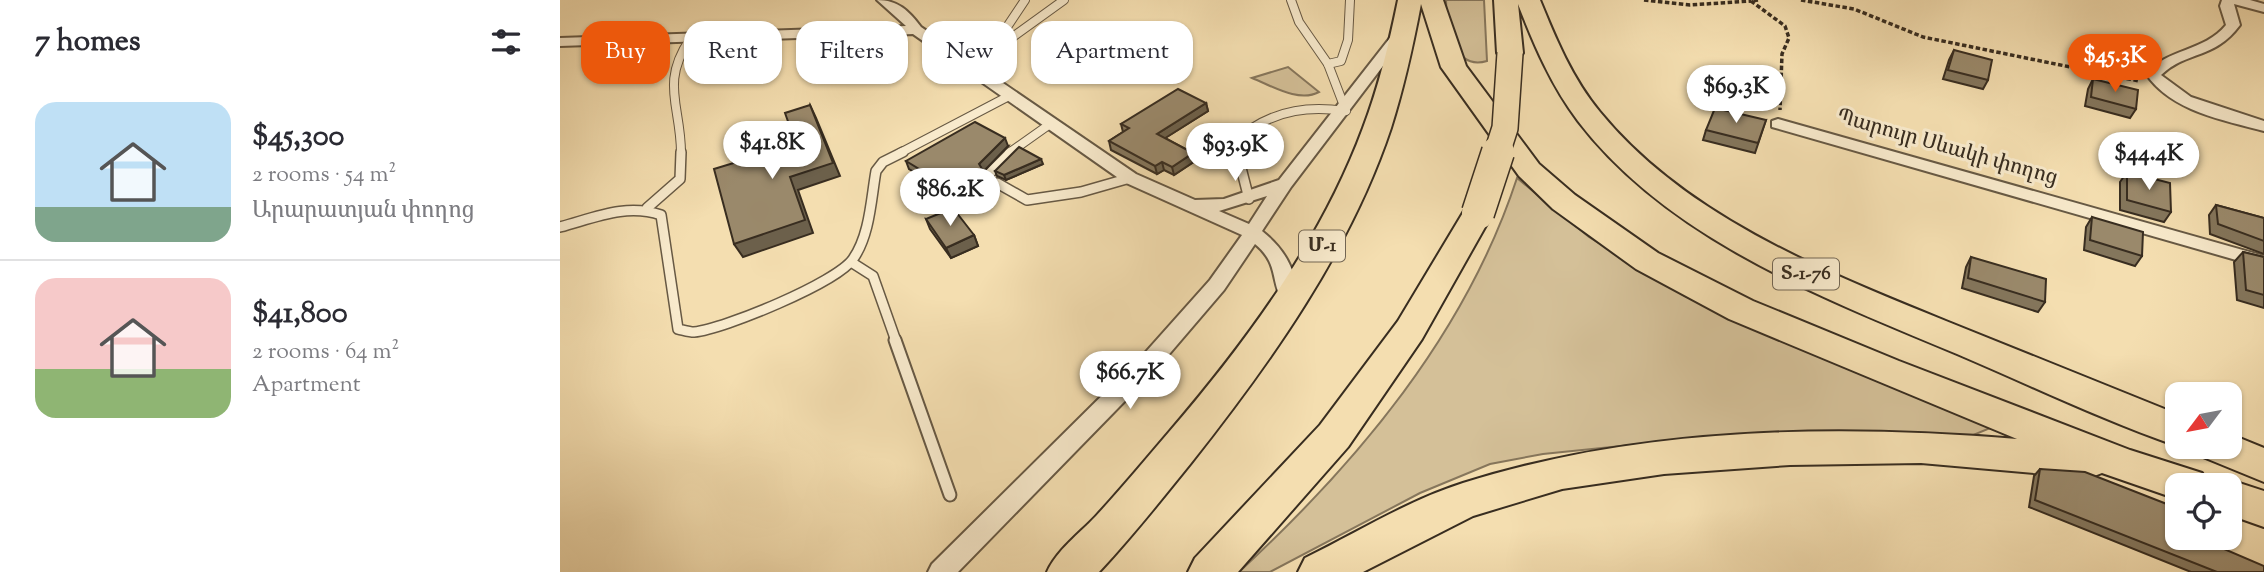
<!DOCTYPE html>
<html lang="en">
<head>
<meta charset="utf-8">
<style>
  :root { --surface:#fff; --page:#f2f2f3; --text:#2b2b33; --muted:#7c7c81; --line:#e1e1e2; --accent:#ea580c }
  body { margin:0; font-family:"Sorts Mill Goudy","Noto Serif Armenian",serif; background:var(--page); color:var(--text); height:100vh; display:flex; flex-direction:column; font-size:26px; white-space:nowrap }
  * { box-sizing:border-box; margin:0 }
  p { font-size:23px; color:var(--muted) }
  .icon { flex:none; width:38px; height:38px; fill:none; stroke:currentColor; stroke-width:2; stroke-linecap:round; stroke-linejoin:round }
  .map { position:relative; flex:1; overflow:hidden }
  .details { display:flex; flex-direction:column; background:var(--surface); width:560px }
  .details>* { flex:none }
  .guide { position:absolute; left:21px; top:21px; width:665px; height:63px; display:flex; gap:14px }
  .needle { width:46px; rotate:238deg }
  .tools { position:absolute; left:1605px; top:382px; display:grid; gap:14px }
  .tools a { display:grid; place-items:center; width:77px; height:77px; border-radius:14px; background:var(--surface); box-shadow:0 2px 5px #0004; font-size:35px }
  .price { position:absolute; translate:-50% -60px; padding:0 16px; border-radius:24px; background:#fff; color:#222; font-size:23px; line-height:46px; filter:drop-shadow(0 2px 4px #0008) }
  .price::after { content:''; position:absolute; left:50%; top:42px; width:21px; height:16px; margin-left:-10px; background:inherit; clip-path:polygon(0 0,100% 0,50% 100%) }
  .price.current { background:var(--accent); color:#fff }
  ul { padding:0; list-style:none }
  li { display:flex; align-items:center; gap:21px; height:175px; padding:0 35px }
  li+li { border-top:2px solid var(--line) }
  li span { display:grid; place-items:center; flex:none; width:196px; height:140px; border-radius:21px; color:#555 }
  li>.icon { margin-inline-start:auto }
  span .icon { width:84px; height:84px; fill:#fffc; stroke-width:1 }
  li b { font-size:30px }
  h2 { display:flex; justify-content:space-between; align-items:center; height:84px; padding:0 35px; font-size:30px }
  .tag { padding:0 24px; border-radius:21px; background:var(--surface); box-shadow:0 2px 5px #0004; font-size:24px; line-height:63px }
  .tag.current { background:var(--accent); color:#fff }
  main { display:flex; flex:1; min-height:0 }
  .map>svg:first-child { display:block }
  .green { fill:#d4c098; stroke:#86765c; stroke-width:2 }
  .lines { fill:none; stroke-linecap:round; stroke-linejoin:round }
  .service-far2-casing { stroke:#675944; stroke-width:10 }
  .service-far1-casing { stroke:#675944; stroke-width:12 }
  .service-casing { stroke:#675944; stroke-width:15 }
  .minor-casing { stroke:#675944; stroke-width:4 }
  .trunk-casing { stroke:#382d20; stroke-width:4 }
  .path { stroke:#382d20; stroke-width:3.5; stroke-dasharray:4.5 2.5; stroke-linecap:butt }
  .service-far2 { stroke:#f8eacc; stroke-width:8 }
  .service-far1 { stroke:#f8eacc; stroke-width:9 }
  .service { stroke:#f8eacc; stroke-width:11 }
  .minor { fill:#f8eacc; fill-rule:evenodd }
  .trunk { fill:#f4deb0; fill-rule:evenodd }
  .trunk-bridge-far1-casing { stroke:#382d20; stroke-width:28; stroke-linecap:butt }
  .trunk-bridge-casing { stroke:#382d20; stroke-width:35; stroke-linecap:butt }
  .trunk-bridge-far1 { stroke:#f4deb0; stroke-width:25 }
  .trunk-bridge { stroke:#f4deb0; stroke-width:32 }
  .wall { fill:#84765c; stroke:#382d20; stroke-width:2 }
  .shaded-wall { fill:#6c604b; stroke:#382d20; stroke-width:2 }
  .building { fill:#9a896b; stroke:#382d20; stroke-width:2 }
  .labels { text-anchor:middle; dominant-baseline:central; stroke-width:6; stroke-linejoin:round; paint-order:stroke }
  .shield { fill:#f8eacc; stroke:#726654; stroke-width:2 }
  .shield-label { font-size:19px; font-weight:bold; fill:#382d20 }
  .street-label { font-size:21px; fill:#382d20; stroke:#f8eacc }
</style>
</head>
<body>
<main>
<section class="details">
<h2>7 homes<svg class="icon" aria-label="filters" viewBox="0 0 24 24"><path d="M4 7h16M4 17h16"/><circle cx="9" cy="7" r="2"/><circle cx="15" cy="17" r="2"/></svg></h2>
<ul>
<li><span style="background:linear-gradient(#bfe0f5 75%,#7fa58c 0)"><svg class="icon" aria-label="home" viewBox="0 0 24 24"><path d="M3 11l9-7 9 7M6 9v11h12V9"/></svg></span><div><b>$45,300</b><p>2 rooms · 54 m²</p><p>Արարատյան փողոց</p></div></li>
<li><span style="background:linear-gradient(#f6c9c9 65%,#8fb573 0)"><svg class="icon" aria-label="home" viewBox="0 0 24 24"><path d="M3 11l9-7 9 7M6 9v11h12V9"/></svg></span><div><b>$41,800</b><p>2 rooms · 64 m²</p><p>Apartment</p></div></li>
</ul>
</section>
<div class="map">
<svg width="1704" height="572" viewBox="0 0 1704 572">
  <rect width="100%" height="100%" fill="#f4deb0"/>
  <filter id="stains"><feTurbulence type="fractalNoise" baseFrequency=".00286" numOctaves="4"/><feColorMatrix values="0 0 0 0 .2 0 0 0 0 .09 0 0 0 0 .02 0 0 0 .5 -.17"/></filter>
  <radialGradient id="worn" r=".72"><stop offset=".6" stop-color="#630" stop-opacity="0"/><stop offset="1" stop-color="#630" stop-opacity=".3"/></radialGradient>
  <!-- green -->
  <g class="green">
    <path d="M886,0H924L927,61C893,71 886,26 886,0Z"/>
    <path d="M728,67L759,92C739,103 712,86 692,78Z"/>
    <path d="M957,178L1029,237L1125,296L1435,426L1411,436L1169,435L983,454L930,464L860,493L710,572H679C797,463 906,334 957,178Z"/>
  </g>
  <g class="lines">
    <defs>
      <g id="service-far2">
        <polyline points="731,0 739,22 768,64 786,111"/>
        <polyline points="429,45 450,39 504,0"/>
        <polyline points="406,63 441,36 465,0"/>
        <polyline points="768,64 781,61 788,40 790,0"/>
        <path d="M689,130C719,110 749,106 785,111"/>
        <polyline points="676,140 677,153"/>
        <path d="M121,153C121,106 100,83 130,39"/>
        <polyline points="340,153 449,96"/>
        <polyline points="449,153 490,124"/>
      </g>
      <g id="service-far1">
        <polyline points="677,152 689,199"/>
        <polyline points="429,174 451,152"/>
        <polyline points="437,183 467,200 521,192 570,178"/>
        <polyline points="87,208 120,179 121,152"/>
        <path d="M0,227C34,218 66,203 101,215L118,329C123,330 129,332 134,332C164,329 276,283 293,259C310,235 311,199 316,171L323,162L343,152"/>
        <polyline points="291,262 313,276 336,341"/>
      </g>
      <polyline id="service" points="335,340 390,495"/>
      <g id="minor">
        <path d="M317,0C338,0 349,11 361,27L576,174L635,200L664,199L719,180L833,34H843L845,37L731,187L702,231C726,250 734,269 740,298L737,303H723C710,279 719,264 695,244L664,290L599,366L398,572H368L372,564L584,354L650,280L682,235L564,182L353,34L0,46V38L346,26ZM707,196L689,224L659,211Z"/>
        <path d="M1662,0H1690L1704,4V12L1674,4L1680,25C1654,60 1628,50 1601,75L1631,97L1704,121V131C1663,120 1611,111 1586,74C1607,48 1644,52 1666,25L1660,6Z"/>
        <polygon points="1218,119 1704,256 1704,268 1212,127 1212,121"/>
      </g>
      <g id="trunk">
        <path d="M838,0H883L906,66L979,164L1015,195L1098,253L1193,301L1339,361L1570,450L1642,473L1648,485H1617V499L1542,473L1529,478L1361,463L1230,465L1104,474L1002,489L913,516L803,572H738L745,558C796,533 849,500 903,483C1080,427 1273,424 1457,439L1169,319L1076,269L993,209L959,176L881,67L861,4C853,46 844,87 831,128C790,251 711,362 631,463C601,500 572,537 539,572H487C497,550 519,534 536,516C561,489 585,460 609,432C687,341 761,241 803,128C819,86 829,44 838,0Z"/>
        <path d="M934,0H980C996,39 1012,78 1040,112C1126,217 1263,271 1386,321C1463,352 1540,383 1617,414V446C1542,420 1470,385 1397,354C1264,298 1109,240 1018,121C991,85 974,45 958,4L963,53L959,58H941L937,53Z"/>
        <polygon points="918,203 929,206 933,213 862,339 788,447 678,572 628,572 635,558 760,425 838,321 907,206"/>
        <polygon points="1670,434 1704,448 1704,482 1643,457 1638,446 1670,446"/>
        <polygon points="1670,480 1704,491 1704,527 1670,515 1670,485 1658,485"/>
      </g>
    </defs>
    <!-- service-far2 casing -->
    <use href="#service-far2" class="service-far2-casing"/>
    <!-- service-far1 casing -->
    <use href="#service-far1" class="service-far1-casing"/>
    <!-- service casing -->
    <use href="#service" class="service-casing"/>
    <!-- minor casing -->
    <use href="#minor" class="minor-casing"/>
    <!-- trunk casing -->
    <use href="#trunk" class="trunk-casing"/>
    <!-- path -->
    <g class="path">
      <polyline points="1084,0 1130,5 1191,1"/>
      <polyline points="1198,0 1191,1 1225,26 1229,38 1222,54 1220,110"/>
      <polyline points="1241,0 1294,9 1363,37 1579,81"/>
    </g>
    <!-- service-far2 -->
    <use href="#service-far2" class="service-far2"/>
    <!-- service-far1 -->
    <use href="#service-far1" class="service-far1"/>
    <!-- service -->
    <use href="#service" class="service"/>
    <!-- minor -->
    <use href="#minor" class="minor"/>
    <!-- trunk -->
    <use href="#trunk" class="trunk"/>
    <defs>
      <polyline id="trunk-bridge-far1" points="937,153 945,128 950,53"/>
      <polyline id="trunk-bridge" points="918,213 938,152"/>
    </defs>
    <!-- trunk-bridge-far1 casing -->
    <use href="#trunk-bridge-far1" class="trunk-bridge-far1-casing"/>
    <!-- trunk-bridge casing -->
    <use href="#trunk-bridge" class="trunk-bridge-casing"/>
    <!-- trunk-bridge-far1 -->
    <use href="#trunk-bridge-far1" class="trunk-bridge-far1"/>
    <!-- trunk-bridge -->
    <use href="#trunk-bridge" class="trunk-bridge"/>
  </g>
  <!-- wall -->
  <g class="wall">
    <polygon points="1394,50 1428,80 1423,89 1383,79 1389,60"/>
    <polygon points="1533,79 1576,109 1570,118 1525,106 1528,89"/>
    <polygon points="646,103 648,111 605,138 633,153 635,161 614,175 604,170 597,174 551,150 549,141 563,132 561,124"/>
    <polygon points="1206,120 1195,153 1143,140 1146,130"/>
    <polygon points="448,146 423,171 431,186 389,204 373,183 349,169 346,161"/>
    <polygon points="483,164 446,180 437,176 435,171"/>
    <polygon points="1567,172 1611,212 1604,222 1560,210 1560,182"/>
    <polygon points="1656,205 1704,218 1704,254 1650,234 1649,215"/>
    <polygon points="1532,217 1582,256 1575,266 1524,250 1526,227"/>
    <polygon points="366,219 414,235 418,246 391,258 370,229"/>
    <polygon points="1683,252 1704,257 1704,308 1677,300 1674,262"/>
    <polygon points="1411,257 1485,302 1478,312 1402,288 1406,267"/>
    <polygon points="1480,469 1643,540 1704,572 1631,572 1469,507 1474,476"/>
  </g>
  <!-- shaded-wall -->
  <g class="shaded-wall">
    <polygon points="646,103 648,111 599,142 597,134"/>
    <polygon points="250,105 256,118 280,176 238,190 253,233 183,257 174,244 230,177"/>
    <polygon points="445,138 448,146 423,172 419,164"/>
    <polygon points="633,153 635,161 614,175 612,167"/>
    <polygon points="481,159 483,164 446,180 444,175"/>
    <polygon points="602,162 604,170 597,174 595,166"/>
    <polygon points="428,179 431,186 389,204 385,196"/>
    <polygon points="414,235 418,246 391,258 386,248"/>
  </g>
  <!-- building -->
  <g class="building">
    <polygon points="1394,50 1432,60 1428,80 1388,70"/>
    <polygon points="1533,79 1578,90 1576,109 1531,97"/>
    <polygon points="618,89 646,103 597,134 633,153 612,167 602,162 595,166 549,141 569,128 561,124"/>
    <polygon points="250,105 273,163 230,177 245,220 174,244 154,169 236,144 225,113"/>
    <polygon points="1155,108 1206,120 1198,143 1146,130"/>
    <polygon points="415,122 445,138 419,164 428,179 385,196 369,175 346,161"/>
    <polygon points="459,147 481,159 444,175 435,171"/>
    <polygon points="1567,172 1610,183 1611,212 1567,200"/>
    <polygon points="1656,205 1704,218 1704,241 1658,224"/>
    <polygon points="393,208 414,235 386,248 366,219"/>
    <polygon points="1532,217 1583,232 1582,256 1530,240"/>
    <polygon points="1683,252 1704,257 1704,295 1686,290"/>
    <polygon points="1411,257 1486,279 1485,302 1408,278"/>
    <polygon points="1480,469 1525,472 1617,508 1617,537 1642,537 1643,540 1704,566 1704,572 1657,572 1475,500"/>
  </g>
  <g class="labels">
    <!-- shield labels -->
    <g class="shield">
      <rect x="739" y="230.5" width="46" height="31" rx="5"/>
      <rect x="1213" y="258.5" width="66" height="31" rx="5"/>
    </g>
    <g class="shield-label">
      <text x="762" y="246">Մ-1</text>
      <text x="1246" y="274">Տ-1-76</text>
    </g>
    <!-- street labels -->
    <g class="street-label">
      <text transform="translate(1387 148) rotate(16)">Պարույր Սևակի փողոց</text>
    </g>
  </g>
  <rect width="100%" height="100%" filter="url(#stains)"/>
  <rect width="100%" height="100%" fill="url(#worn)"/>
</svg>
<div class="tools">
<a><svg class="needle" viewBox="-14 -14 28 28"><path d="M0-13l5 13h-10z" fill="#e53935"/><path d="M0 13l5-13h-10z" fill="#7c7c81"/></svg></a>
<a><svg class="icon" aria-label="locate" viewBox="0 0 24 24"><circle cx="12" cy="12" r="6"/><path d="M12 2v4M12 18v4M2 12h4M18 12h4"/></svg></a>
</div>
<b class="price current" style="left:1555px;top:94px">$45.3K</b>
<b class="price" style="left:1176px;top:125px">$69.3K</b>
<b class="price" style="left:212px;top:181px">$41.8K</b>
<b class="price" style="left:675px;top:183px">$93.9K</b>
<b class="price" style="left:1589px;top:192px">$44.4K</b>
<b class="price" style="left:390px;top:228px">$86.2K</b>
<b class="price" style="left:570px;top:411px">$66.7K</b>
<div class="guide">
<a class="tag current">Buy</a>
<a class="tag">Rent</a>
<a class="tag">Filters</a>
<a class="tag">New</a>
<a class="tag">Apartment</a>
</div>
</div>
</main>
</body>
</html>
